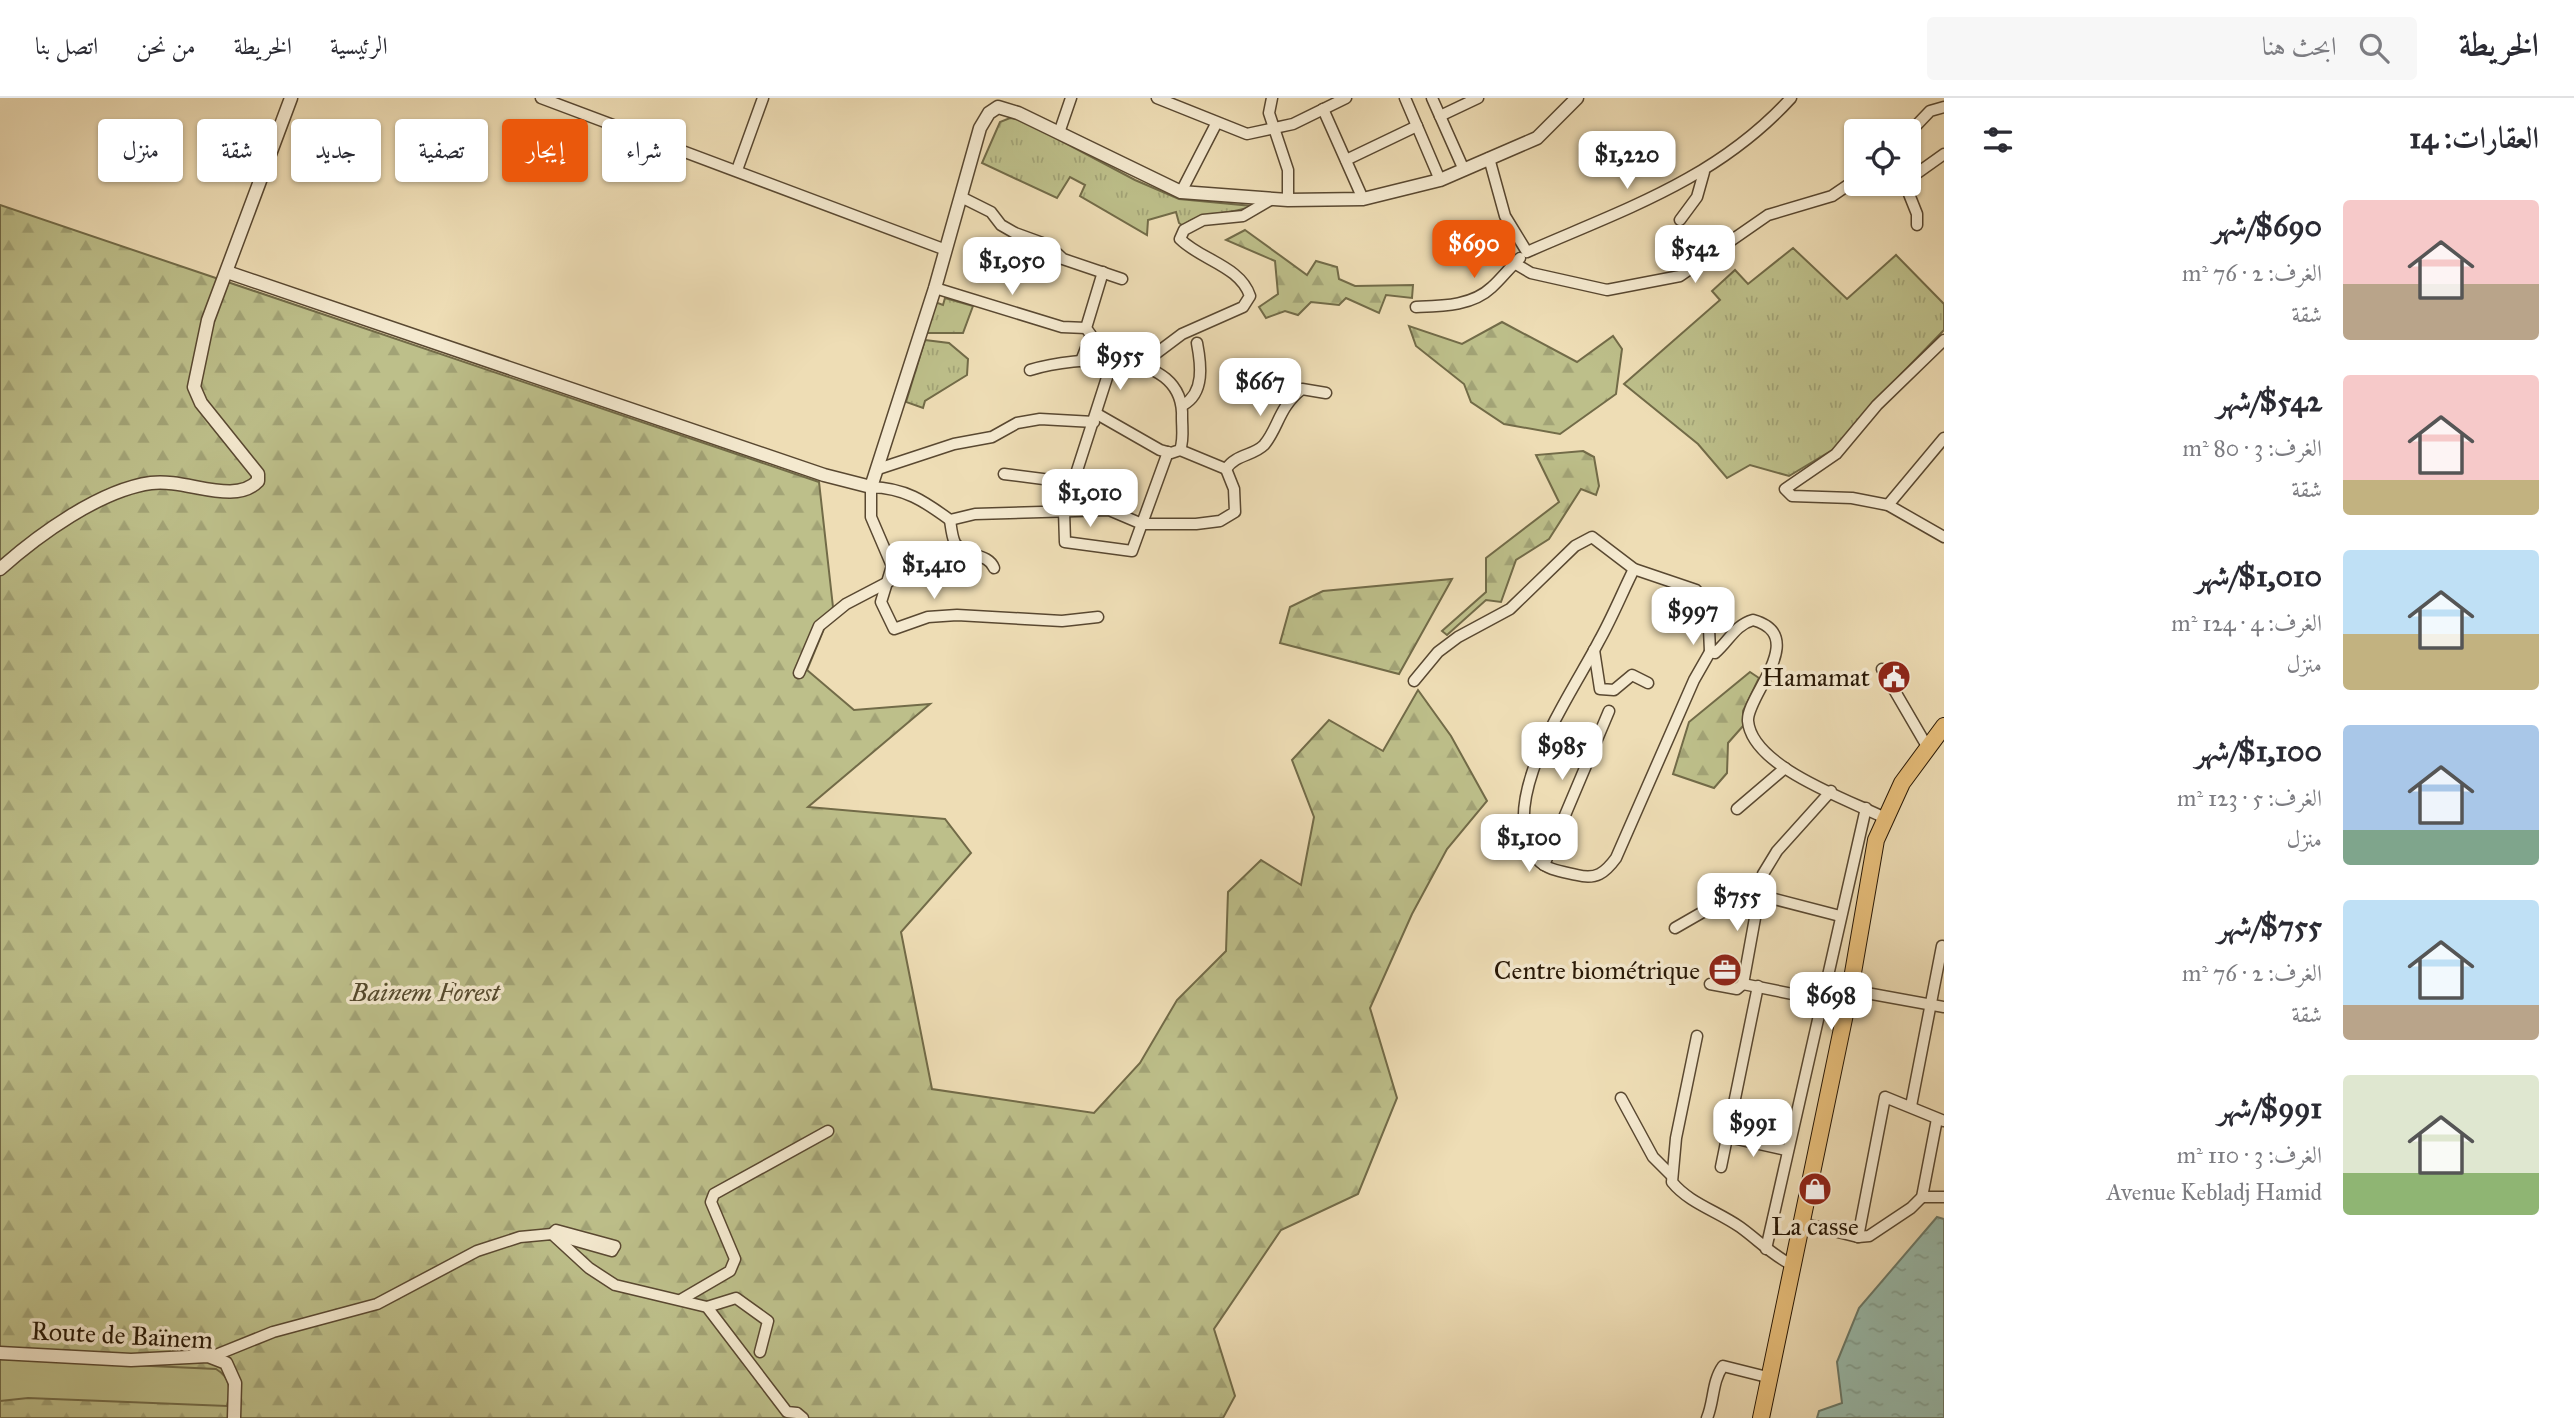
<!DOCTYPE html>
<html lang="ar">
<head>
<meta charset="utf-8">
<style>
  :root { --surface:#fff; --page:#f7f7f7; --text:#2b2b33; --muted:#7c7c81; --line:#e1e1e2; --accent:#ea580c }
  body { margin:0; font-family:"IM FELL Great Primer",Amiri,serif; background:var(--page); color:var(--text); direction:rtl; height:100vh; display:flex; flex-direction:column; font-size:26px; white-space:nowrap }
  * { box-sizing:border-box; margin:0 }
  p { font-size:23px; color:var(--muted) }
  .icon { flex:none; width:38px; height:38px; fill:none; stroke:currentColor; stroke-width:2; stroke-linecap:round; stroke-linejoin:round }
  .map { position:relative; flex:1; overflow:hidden; direction:ltr }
  .details { display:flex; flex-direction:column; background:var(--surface); width:630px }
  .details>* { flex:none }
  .hud { position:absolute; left:21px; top:21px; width:665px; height:63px; direction:rtl; display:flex; gap:14px }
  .fabs { position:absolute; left:1844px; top:21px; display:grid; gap:14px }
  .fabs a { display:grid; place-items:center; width:77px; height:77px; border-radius:7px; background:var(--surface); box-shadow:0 2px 5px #0004; font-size:35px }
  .price { position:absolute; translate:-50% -60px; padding:0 16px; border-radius:14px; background:#fff; color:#222; font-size:23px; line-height:46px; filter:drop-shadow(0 2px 4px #0008) }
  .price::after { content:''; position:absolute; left:50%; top:42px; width:21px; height:16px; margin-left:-10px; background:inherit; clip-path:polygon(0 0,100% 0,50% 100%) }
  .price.current { background:var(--accent); color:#fff }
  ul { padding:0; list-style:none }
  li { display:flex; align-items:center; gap:21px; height:175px; padding:0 35px }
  li span { display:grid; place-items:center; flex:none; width:196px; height:140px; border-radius:7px; color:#555 }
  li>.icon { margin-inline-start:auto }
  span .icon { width:84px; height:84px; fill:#fffc; stroke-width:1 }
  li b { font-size:30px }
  h2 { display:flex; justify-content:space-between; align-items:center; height:84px; padding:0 35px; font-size:30px }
  .chip { padding:0 24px; border-radius:7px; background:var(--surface); box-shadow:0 2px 5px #0004; font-size:24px; line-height:63px }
  .chip.current { background:var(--accent); color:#fff }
  header { display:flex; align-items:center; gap:42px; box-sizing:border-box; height:98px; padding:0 35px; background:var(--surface); border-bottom:2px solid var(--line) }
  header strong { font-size:33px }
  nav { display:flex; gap:38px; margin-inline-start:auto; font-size:24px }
  .search { width:490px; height:63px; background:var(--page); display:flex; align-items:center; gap:18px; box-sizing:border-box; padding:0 24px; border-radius:7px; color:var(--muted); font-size:26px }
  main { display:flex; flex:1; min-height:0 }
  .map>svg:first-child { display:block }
  .grass { fill:url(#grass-tufts); stroke:#726b48; stroke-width:2 }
  .forest { fill:url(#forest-firs); stroke:#726b48; stroke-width:2 }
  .green { fill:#bdbf8a; stroke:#726b48; stroke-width:2 }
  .water { fill:url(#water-ripples); stroke:#6b7a6a; stroke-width:2 }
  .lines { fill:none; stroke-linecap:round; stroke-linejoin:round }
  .minor-casing { stroke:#594831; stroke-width:13 }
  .tertiary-casing { stroke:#594831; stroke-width:15 }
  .primary-casing { stroke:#271705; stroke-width:18 }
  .minor { stroke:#f4e9cf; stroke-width:10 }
  .tertiary { stroke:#f4e9cf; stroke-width:12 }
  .primary { stroke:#e7be7a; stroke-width:16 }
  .labels { text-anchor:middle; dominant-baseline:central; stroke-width:7; stroke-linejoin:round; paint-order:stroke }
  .poi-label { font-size:26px; fill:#271705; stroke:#f4e9cf; text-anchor:end }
  .park-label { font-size:26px; font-style:italic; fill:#54492d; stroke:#f4e9cf }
  .street-label { font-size:26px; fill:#271705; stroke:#f4e9cf }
</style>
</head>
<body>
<header>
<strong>الخريطة</strong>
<div class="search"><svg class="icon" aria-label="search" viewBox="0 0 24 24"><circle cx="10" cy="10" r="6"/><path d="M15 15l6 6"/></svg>ابحث هنا</div>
<nav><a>الرئيسية</a><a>الخريطة</a><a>من نحن</a><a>اتصل بنا</a></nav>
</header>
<main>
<section class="details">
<h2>العقارات: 14<svg class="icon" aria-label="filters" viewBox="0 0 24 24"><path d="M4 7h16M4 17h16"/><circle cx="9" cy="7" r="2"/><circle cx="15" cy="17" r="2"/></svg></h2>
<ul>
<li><span style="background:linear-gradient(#f6c9c9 60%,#b9a48a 0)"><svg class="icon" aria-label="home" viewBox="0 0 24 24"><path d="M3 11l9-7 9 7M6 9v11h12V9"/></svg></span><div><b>$690/شهر</b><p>الغرف: 2 · 76 m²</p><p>شقة</p></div></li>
<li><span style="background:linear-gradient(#f6c9c9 75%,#c2b280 0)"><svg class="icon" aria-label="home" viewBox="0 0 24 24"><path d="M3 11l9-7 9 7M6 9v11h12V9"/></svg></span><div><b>$542/شهر</b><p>الغرف: 3 · 80 m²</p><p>شقة</p></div></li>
<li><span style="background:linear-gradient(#bfe0f5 60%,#c2b280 0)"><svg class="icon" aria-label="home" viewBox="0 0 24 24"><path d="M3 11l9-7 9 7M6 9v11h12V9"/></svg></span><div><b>$1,010/شهر</b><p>الغرف: 4 · 124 m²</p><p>منزل</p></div></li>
<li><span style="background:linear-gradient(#a9c7e8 75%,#7fa58c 0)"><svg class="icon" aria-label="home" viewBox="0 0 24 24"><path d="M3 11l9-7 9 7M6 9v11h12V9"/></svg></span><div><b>$1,100/شهر</b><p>الغرف: 5 · 123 m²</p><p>منزل</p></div></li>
<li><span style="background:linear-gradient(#bfe0f5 75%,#b9a48a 0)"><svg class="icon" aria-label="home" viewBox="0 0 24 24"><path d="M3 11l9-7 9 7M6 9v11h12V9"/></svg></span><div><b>$755/شهر</b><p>الغرف: 2 · 76 m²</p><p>شقة</p></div></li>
<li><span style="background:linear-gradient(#dfe7d0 70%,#8fb573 0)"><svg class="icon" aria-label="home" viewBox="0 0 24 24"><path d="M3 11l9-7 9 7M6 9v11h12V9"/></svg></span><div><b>$991/شهر</b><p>الغرف: 3 · 110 m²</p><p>Avenue Kebladj Hamid</p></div></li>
</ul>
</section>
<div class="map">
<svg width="1944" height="1320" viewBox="0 0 1944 1320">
  <defs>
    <pattern id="grass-tufts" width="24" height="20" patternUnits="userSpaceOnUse" patternTransform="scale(1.75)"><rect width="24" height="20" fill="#bdbf8a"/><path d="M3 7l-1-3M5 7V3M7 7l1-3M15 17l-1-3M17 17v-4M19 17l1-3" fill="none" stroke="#a2a376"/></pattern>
    <pattern id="forest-firs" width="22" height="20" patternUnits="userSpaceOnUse" patternTransform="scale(1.75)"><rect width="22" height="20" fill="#bdbf8a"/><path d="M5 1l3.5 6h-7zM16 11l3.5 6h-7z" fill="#a2a376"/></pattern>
    <pattern id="water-ripples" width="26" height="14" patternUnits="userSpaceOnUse" patternTransform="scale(1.75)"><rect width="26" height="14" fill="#99bcad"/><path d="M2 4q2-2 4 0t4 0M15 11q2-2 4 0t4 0" fill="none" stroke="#84a193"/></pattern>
  </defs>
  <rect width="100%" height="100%" fill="#eeddb5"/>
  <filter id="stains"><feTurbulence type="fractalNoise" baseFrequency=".00286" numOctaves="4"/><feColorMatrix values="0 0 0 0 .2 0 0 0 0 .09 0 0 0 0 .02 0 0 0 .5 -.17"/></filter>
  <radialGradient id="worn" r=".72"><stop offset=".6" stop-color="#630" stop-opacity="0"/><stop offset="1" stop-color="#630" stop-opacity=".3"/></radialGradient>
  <!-- grass -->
  <g class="grass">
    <path d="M1010,20L1020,21L1135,82L1179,101L1252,108C1232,118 1199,112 1183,128L1179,125L1176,114L1148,122L1147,137L1080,98L1085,87L1070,79L1057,100L982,65L1000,24Z"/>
    <polygon points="1793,150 1847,201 1896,157 1944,206 1944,232 1875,303 1834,351 1789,378 1750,367 1727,380 1698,346 1624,286 1720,202 1712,193 1735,172 1748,186"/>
    <polygon points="945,200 973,208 963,235 926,235 935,204 943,207"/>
    <polygon points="925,242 949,245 968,261 967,277 925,303 923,310 906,304"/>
  </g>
  <!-- forest -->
  <g class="forest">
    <polygon points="0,107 819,384 833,509 807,572 854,612 930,606 808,709 945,721 971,755 901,834 932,991 1094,1015 1140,965 1177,902 1226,853 1228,794 1261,762 1301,787 1314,719 1292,662 1329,622 1383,653 1418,592 1451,638 1487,703 1447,751 1412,816 1370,910 1397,1000 1358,1096 1281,1132 1214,1231 1235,1298 1223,1320 0,1320"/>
    <polygon points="1245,132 1307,177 1316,163 1337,169 1339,181 1355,188 1413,187 1412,200 1386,197 1379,215 1346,200 1339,207 1311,204 1298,217 1285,213 1266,220 1259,209 1278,196 1275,163 1226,142"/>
    <polygon points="1502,224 1577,264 1613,238 1622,251 1616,296 1560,336 1504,326 1471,304 1464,286 1416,248 1409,228 1462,246"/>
    <polygon points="1583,353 1594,359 1599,388 1596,397 1581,391 1549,441 1516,462 1501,504 1486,502 1447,537 1442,533 1486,494 1486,460 1559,404 1536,357"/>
    <polygon points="1452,481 1399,576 1280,545 1290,509 1323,493"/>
    <polygon points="1750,574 1759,580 1743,613 1743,628 1728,645 1727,675 1714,690 1673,676 1689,624"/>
  </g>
  <!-- green -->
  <path class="green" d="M0,1261L216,1271C231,1280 231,1292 227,1308L28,1300L0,1303Z"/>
  <!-- water -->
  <polygon class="water" points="1937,1119 1944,1121 1944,1320 1817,1320 1819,1313 1842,1305 1837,1264 1859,1210"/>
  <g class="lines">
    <defs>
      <g id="minor">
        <polyline points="541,0 946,152"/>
        <polyline points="1157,0 1247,36 1293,26 1346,0"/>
        <polyline points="1272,0 1269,15 1288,72 1288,102"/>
        <polyline points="1405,0 1440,82"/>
        <polyline points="1432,0 1464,72"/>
        <polyline points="1323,11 1363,101"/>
        <polyline points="1440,18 1478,0"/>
        <polyline points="1059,35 1071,0"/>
        <polyline points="1909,35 1930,13 1944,9"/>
        <path d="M1489,60L1505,118L1527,154C1625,111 1717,81 1791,0"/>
        <polyline points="1346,62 1417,28"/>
        <polyline points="737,72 763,0"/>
        <polyline points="1909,81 1944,56"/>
        <polyline points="1905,86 1917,116 1917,127"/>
        <polyline points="1181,94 1216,26"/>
        <polyline points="961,99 991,114 1001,127 1015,135 1048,147 1063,161 1122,181"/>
        <polyline points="1680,122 1697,99 1704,74"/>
        <polyline points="1514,165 1531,175 1607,192 1680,178 1768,117 1832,98 1857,81"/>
        <polyline points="935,190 1062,229 1086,230"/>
        <path d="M1416,209C1442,208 1472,208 1492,189C1502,180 1510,169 1520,160"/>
        <polyline points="1944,242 1877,307 1836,356 1785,391 1792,398 1852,400 1888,407 1944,439"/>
        <polyline points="1081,263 1091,237 1086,230 1103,174"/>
        <polyline points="1112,264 1064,413 1065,444 1132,453 1168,354"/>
        <path d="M1142,266L1182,236L1243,209L1250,198C1240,168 1201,162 1180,141L1184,132L1203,122L1243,118L1272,101"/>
        <path d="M1030,272C1075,258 1185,249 1182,320C1182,330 1184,342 1180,352L1171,355L1160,352L1097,316"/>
        <path d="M1183,307C1205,295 1201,266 1197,245"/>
        <path d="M1180,352L1226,371C1236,356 1253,358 1264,347C1279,329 1278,310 1302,291L1326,295"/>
        <polyline points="878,371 954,346 992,339 1017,325 1040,321 1094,324"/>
        <polyline points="1004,376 1074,385"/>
        <polyline points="1888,407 1944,340"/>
        <path d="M950,422C951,429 952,439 955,445C964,460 988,454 994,470"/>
        <path d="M1634,471C1622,495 1612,520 1599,543C1573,594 1491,708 1538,762C1546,772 1565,774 1577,777C1596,782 1605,775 1616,760L1694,582L1710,554"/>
        <polyline points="928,477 958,448"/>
        <path d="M1098,519L1062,523L957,517L928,519L894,531L881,504L892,468L871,419V389C905,390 924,403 950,422L975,416L1109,412L1142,426H1196L1220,423L1235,414L1234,391L1226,371"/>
        <polyline points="1594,552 1600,591 1614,592 1632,577 1648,585"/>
        <polyline points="1882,571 1928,650"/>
        <polyline points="799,575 819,528 846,506 890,483"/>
        <path d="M1414,583L1438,554L1458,539L1510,511L1575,448L1592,439L1634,471L1696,492L1708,506L1710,554L1715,555C1729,543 1735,527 1753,522C1810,538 1746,598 1748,623C1752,669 1849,702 1885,720"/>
        <polyline points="1831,693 1777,753 1763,776 1743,886 1847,907"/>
        <polyline points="1737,711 1785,670"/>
        <polyline points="1544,767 1609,613"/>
        <polyline points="1759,797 1840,818"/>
        <polyline points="1675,830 1762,780"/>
        <polyline points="1710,886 1737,891 1743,886"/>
        <polyline points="1850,892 1944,909"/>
        <path d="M1697,938L1676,1040L1672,1084C1689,1105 1717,1113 1740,1129C1758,1142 1772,1157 1792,1167"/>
        <polyline points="1621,1000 1653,1059 1671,1077"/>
        <polyline points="1911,1008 1942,848 1944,849"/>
        <polyline points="1728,1039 1786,1052"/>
        <polyline points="1721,1069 1758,888"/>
        <polyline points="1922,1099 1944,1099"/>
        <polyline points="1802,1125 1858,1139 1869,1138 1911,1110 1922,1099 1937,1021"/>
        <polygon points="556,1132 615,1148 612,1153 552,1136"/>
        <polyline points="1858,1139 1885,999 1944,1023"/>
        <polyline points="1766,1151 1866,710"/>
        <polyline points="682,1201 730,1173 735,1161 711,1104 714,1096 828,1033"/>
        <polyline points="707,1209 736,1200 768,1223 760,1254"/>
        <polyline points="211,1259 273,1234 377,1206 477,1153 520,1139 552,1136 589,1170 615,1187 707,1209 787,1314 797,1315 803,1320"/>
        <path d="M1707,1320C1714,1304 1712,1283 1723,1268L1771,1280"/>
      </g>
      <g id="tertiary">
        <polyline points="227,174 824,377 871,389 935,190 980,30 989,15 998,9 1018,15 1181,94 1288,102 1363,101 1440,82 1537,40 1577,0"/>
        <path d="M0,471C38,437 100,392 151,385C186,380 234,408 258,383V376L201,305L194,289L208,222L291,0"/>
        <polyline points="0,1255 131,1262 208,1258 226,1265 235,1285 234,1320"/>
      </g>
      <polyline id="primary" points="1761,1320 1850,892 1876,742 1902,685 1944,628"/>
    </defs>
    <!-- minor casing -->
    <use href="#minor" class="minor-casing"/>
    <!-- tertiary casing -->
    <use href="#tertiary" class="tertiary-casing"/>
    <!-- primary casing -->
    <use href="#primary" class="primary-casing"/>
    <!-- minor -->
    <use href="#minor" class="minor"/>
    <!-- tertiary -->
    <use href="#tertiary" class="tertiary"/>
    <!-- primary -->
    <use href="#primary" class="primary"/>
  </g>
  <!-- icons -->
  <defs>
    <symbol id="civic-disc" viewBox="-11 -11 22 22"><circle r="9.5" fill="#8f2418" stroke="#f4e9cf"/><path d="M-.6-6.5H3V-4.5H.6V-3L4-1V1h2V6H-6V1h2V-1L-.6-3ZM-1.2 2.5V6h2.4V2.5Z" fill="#fff"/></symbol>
    <symbol id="office-disc" viewBox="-11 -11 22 22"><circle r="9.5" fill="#8f2418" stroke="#f4e9cf"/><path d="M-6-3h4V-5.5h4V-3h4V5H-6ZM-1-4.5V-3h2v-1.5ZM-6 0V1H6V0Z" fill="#fff"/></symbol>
    <symbol id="shop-disc" viewBox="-11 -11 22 22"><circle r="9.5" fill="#8f2418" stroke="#f4e9cf"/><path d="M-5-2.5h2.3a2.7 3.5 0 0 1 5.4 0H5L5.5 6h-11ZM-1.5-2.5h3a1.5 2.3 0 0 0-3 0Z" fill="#fff"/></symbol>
  </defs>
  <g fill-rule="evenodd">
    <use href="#civic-disc" x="1875" y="560" width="38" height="38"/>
    <use href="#office-disc" x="1706" y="853" width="38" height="38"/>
    <use href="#shop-disc" x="1796" y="1072" width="38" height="38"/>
  </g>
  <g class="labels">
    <!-- poi labels -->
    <g class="poi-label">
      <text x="1870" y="579">Hamamat</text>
      <text x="1700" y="872">Centre biométrique</text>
      <text x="1815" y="1128" text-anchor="middle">La casse</text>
    </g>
    <!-- park labels -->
    <g class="park-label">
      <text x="425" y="894">Bainem Forest</text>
    </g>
    <!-- street labels -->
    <g class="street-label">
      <text transform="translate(122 1237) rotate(3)">Route de Baïnem</text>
    </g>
  </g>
  <rect width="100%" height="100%" filter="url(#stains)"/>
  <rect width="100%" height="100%" fill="url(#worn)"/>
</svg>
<div class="fabs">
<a><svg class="icon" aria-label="locate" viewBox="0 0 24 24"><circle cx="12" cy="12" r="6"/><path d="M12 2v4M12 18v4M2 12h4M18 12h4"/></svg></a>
</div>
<b class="price" style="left:1627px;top:93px">$1,220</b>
<b class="price current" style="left:1474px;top:182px">$690</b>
<b class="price" style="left:1695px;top:187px">$542</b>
<b class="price" style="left:1012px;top:199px">$1,050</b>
<b class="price" style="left:1120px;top:294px">$955</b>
<b class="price" style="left:1260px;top:320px">$667</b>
<b class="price" style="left:1090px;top:431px">$1,010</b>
<b class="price" style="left:934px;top:503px">$1,410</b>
<b class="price" style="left:1693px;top:549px">$997</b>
<b class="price" style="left:1562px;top:684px">$985</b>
<b class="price" style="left:1529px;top:776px">$1,100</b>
<b class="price" style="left:1737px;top:835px">$755</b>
<b class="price" style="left:1831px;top:934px">$698</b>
<b class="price" style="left:1753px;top:1061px">$991</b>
<div class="hud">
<a class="chip">شراء</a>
<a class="chip current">إيجار</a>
<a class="chip">تصفية</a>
<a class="chip">جديد</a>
<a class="chip">شقة</a>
<a class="chip">منزل</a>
</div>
</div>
</main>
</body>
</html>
